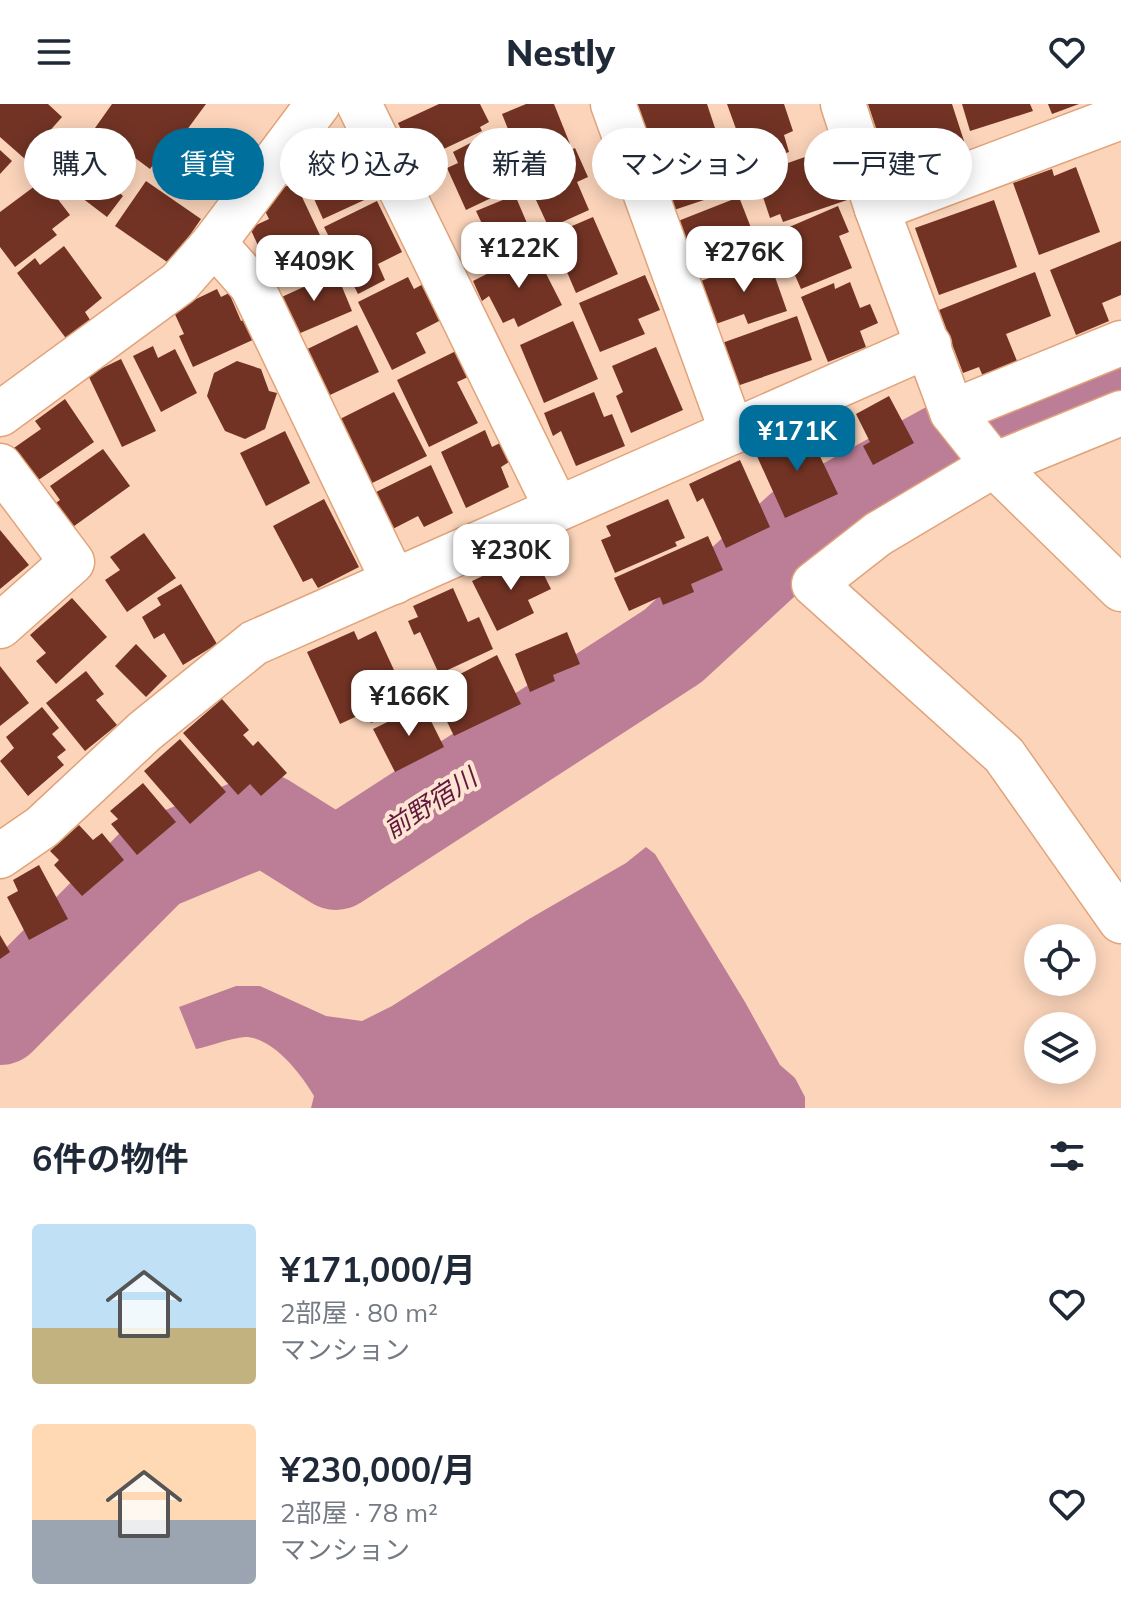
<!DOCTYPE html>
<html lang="ja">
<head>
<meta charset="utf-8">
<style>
  :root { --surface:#fff; --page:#f6f6f7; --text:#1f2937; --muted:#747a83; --accent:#016f9b }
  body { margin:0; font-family:Mulish,"Noto Sans JP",sans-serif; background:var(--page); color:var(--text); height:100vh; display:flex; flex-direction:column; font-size:30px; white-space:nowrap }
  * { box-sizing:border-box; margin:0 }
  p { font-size:26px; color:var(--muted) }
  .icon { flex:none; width:44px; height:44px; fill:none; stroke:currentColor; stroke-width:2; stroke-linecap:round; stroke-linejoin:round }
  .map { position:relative; height:1004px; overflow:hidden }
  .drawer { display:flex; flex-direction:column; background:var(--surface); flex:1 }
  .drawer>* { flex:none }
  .hud { position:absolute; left:24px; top:24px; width:1074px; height:72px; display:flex; gap:16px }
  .tools { position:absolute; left:1024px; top:820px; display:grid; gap:16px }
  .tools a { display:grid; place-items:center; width:72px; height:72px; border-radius:50%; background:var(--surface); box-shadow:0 4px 20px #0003; font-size:40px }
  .price { position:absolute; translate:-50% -68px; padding:0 18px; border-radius:16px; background:#fff; color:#222; font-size:26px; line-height:52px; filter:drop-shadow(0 2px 4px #0008) }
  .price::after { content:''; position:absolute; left:50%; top:48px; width:24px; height:18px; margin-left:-12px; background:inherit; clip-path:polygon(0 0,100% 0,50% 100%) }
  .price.on { background:var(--accent); color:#fff }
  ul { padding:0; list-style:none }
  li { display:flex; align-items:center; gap:24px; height:200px; padding:0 32px }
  li span { display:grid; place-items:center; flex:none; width:224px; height:160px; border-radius:8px; color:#555 }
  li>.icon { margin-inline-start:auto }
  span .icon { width:96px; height:96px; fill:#fffc; stroke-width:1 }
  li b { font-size:34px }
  h2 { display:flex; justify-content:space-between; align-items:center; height:96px; padding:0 32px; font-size:34px }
  .chip { padding:0 28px; border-radius:36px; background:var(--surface); box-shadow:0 4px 20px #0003; font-size:28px; line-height:72px }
  .chip.on { background:var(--accent); color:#fff }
  header { display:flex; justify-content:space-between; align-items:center; height:104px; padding:0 32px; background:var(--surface); font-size:36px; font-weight:800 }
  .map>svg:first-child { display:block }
  .water { fill:#bc7e96 }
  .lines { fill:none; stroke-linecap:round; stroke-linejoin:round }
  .river { stroke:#bc7e96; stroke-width:92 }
  .building { fill:#723324 }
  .minor-casing { stroke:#e1a379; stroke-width:47 }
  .minor { stroke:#fff; stroke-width:44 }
  .labels { text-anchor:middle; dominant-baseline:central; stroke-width:8; stroke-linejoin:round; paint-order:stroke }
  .water-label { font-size:26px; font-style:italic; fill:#62183c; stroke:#fee4d3 }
</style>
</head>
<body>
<header><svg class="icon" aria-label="menu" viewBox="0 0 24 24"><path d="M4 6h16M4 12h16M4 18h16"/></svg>Nestly<svg class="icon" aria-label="heart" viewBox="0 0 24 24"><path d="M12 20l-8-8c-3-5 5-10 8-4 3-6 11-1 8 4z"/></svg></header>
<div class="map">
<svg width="1121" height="1004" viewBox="0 0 1121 1004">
  <rect width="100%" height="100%" fill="#fbd4ba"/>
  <!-- water -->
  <path class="water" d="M646,743L655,750L745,898L780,961L795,974L805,993V1004H311L314,992C302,971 273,933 245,933C230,934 211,942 196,945L179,903L236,882H260L326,912L362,917L392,902L529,815L626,759Z"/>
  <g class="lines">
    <!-- river -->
    <g class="river">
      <polyline points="991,321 1007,312 1121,266"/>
      <polyline points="0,915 153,761 264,715 336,760 673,542 801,424 947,344"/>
    </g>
  </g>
  <!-- building -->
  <g class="building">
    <polygon points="0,0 48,0 62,13 25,55 0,33"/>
    <polygon points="112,0 206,0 178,38 173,34 150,65 95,24"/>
    <polygon points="439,0 480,0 489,18 480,23 482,27 416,58 398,19"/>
    <polygon points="526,0 554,0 570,40 522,60 502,10"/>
    <polygon points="637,0 707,0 717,30 655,51"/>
    <polygon points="727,0 784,0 793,27 784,31 789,48 756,59 752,45 744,47"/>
    <polygon points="868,0 952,0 964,37 903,58 899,46 885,51"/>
    <polygon points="962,0 1030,0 1033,7 970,27"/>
    <polygon points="1048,0 1079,0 1052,10"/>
    <polygon points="84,28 130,62 114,84 123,92 107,113 52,71"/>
    <polygon points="484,32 510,85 466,106 447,64 458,59 453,48"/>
    <polygon points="349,39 373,92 323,115 299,61"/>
    <polygon points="836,42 853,94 783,118 780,110 770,114 760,84 775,79 771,65"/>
    <polygon points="575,44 588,73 577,78 589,106 549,124 523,68"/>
    <polygon points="713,44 728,88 674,106 660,62"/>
    <polygon points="0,46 12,57 0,70"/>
    <polygon points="1076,63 1100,128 1039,151 1013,79 1052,65 1054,72"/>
    <polygon points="43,76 70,111 52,125 57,131 15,163 0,143 0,108"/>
    <polygon points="146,77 201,115 170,160 115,122"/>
    <polygon points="295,78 326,144 271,170 250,124 269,115 259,95"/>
    <polygon points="515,91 535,138 476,163 463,133 484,124 476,107"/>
    <polygon points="739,93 760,147 716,164 711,149 688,158 673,119"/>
    <polygon points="994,96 1017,163 939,191 915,124"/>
    <polygon points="377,97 402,148 378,160 385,176 358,190 324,123"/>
    <polygon points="838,102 849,128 839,132 852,164 801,185 794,169 789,171 780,151 788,148 780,127"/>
    <polygon points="593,113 618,170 576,189 551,131"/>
    <polygon points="1121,137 1121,191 1102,199 1109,217 1076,231 1050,166"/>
    <polygon points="64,142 102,194 85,208 92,219 68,237 17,169 35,154 40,161"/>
    <polygon points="534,146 562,201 518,223 514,214 503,219 489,192 482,197 473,177"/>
    <polygon points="768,153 787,207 748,220 744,210 713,221 698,178"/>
    <polygon points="333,161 352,207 291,233 275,196 308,181 306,173"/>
    <polygon points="1035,168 1051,212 1006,230 1019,262 984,275 979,263 963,269 939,206"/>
    <polygon points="645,171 660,206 638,215 645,230 600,248 579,199"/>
    <polygon points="408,173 414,185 425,179 443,215 416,229 426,249 392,266 358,198"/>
    <polygon points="850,178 860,204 870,200 878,219 860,227 866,243 828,258 801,193 834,179 835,185"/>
    <polygon points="217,185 221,193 229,189 241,217 247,215 257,234 193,263 179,232 184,230 173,206"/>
    <polygon points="797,212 812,256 737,282 722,239"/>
    <polygon points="573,217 598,275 544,299 520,241"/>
    <polygon points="357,221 379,268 315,298 293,252"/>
    <polygon points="153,242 158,254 175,245 197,289 161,308 133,252"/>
    <polygon points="656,243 683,306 631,329 616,292 623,288 612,262"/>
    <polygon points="456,247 468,273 457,278 478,319 429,343 397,276"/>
    <polygon points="121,255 156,327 122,343 88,271"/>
    <polygon points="237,257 261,265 269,287 277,289 265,325 245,335 225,327 207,292 214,269"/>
    <polygon points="394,288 427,352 362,384 330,320"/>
    <polygon points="594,288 604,313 612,310 625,342 576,362 561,327 553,332 544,309"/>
    <polygon points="889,292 914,339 873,361 863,342 870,338 856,310"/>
    <polygon points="65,295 94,338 34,379 11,346 41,325 35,317"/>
    <polygon points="814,323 824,343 817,346 838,390 785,414 756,350"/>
    <polygon points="485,326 492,343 500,339 509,358 501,363 509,383 466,404 441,348"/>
    <polygon points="285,327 310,379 266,402 240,349"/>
    <polygon points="103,345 130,382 70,425 53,401 60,396 50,382"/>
    <polygon points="740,356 770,423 726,444 703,394 697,398 689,380"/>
    <polygon points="431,361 453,409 424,423 418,412 385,429 368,392"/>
    <polygon points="324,395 359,463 318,484 312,474 303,478 273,422"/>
    <polygon points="668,395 685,434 675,438 677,442 615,469 601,436 611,432 606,422"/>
    <polygon points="0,426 29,461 0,485"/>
    <polygon points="144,429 176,474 127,508 105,476 120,466 110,453"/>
    <polygon points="708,432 723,466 691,480 694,488 663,501 660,493 629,507 614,474"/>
    <polygon points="535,453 551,485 528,496 534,509 497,527 472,477 512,458 515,463"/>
    <polygon points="181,480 217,540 183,561 164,529 154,535 142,513 161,501 157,494"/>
    <polygon points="453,484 468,518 479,513 493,545 439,570 420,528 414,531 408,517 418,513 413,502"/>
    <polygon points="72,494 107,533 56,580 36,557 46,549 30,531"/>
    <polygon points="354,527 358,536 376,527 405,590 382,601 387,612 371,619 366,608 340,620 307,548"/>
    <polygon points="567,528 580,560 553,571 555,577 530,588 515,550"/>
    <polygon points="136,540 167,572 146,593 115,562"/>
    <polygon points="497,551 521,600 454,632 431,585"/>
    <polygon points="0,562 29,599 0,622"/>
    <polygon points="86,567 104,590 96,596 117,621 85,647 46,599"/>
    <polygon points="222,595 249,626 243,631 253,642 258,637 287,669 261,692 250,680 238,691 183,629"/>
    <polygon points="423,601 444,643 395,668 373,625"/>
    <polygon points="42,603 59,624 52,630 66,646 57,653 64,661 28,692 0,657 14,644 6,633"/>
    <polygon points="180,635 226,688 190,720 144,667"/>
    <polygon points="143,679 176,718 137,751 111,720 118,715 110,707"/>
    <polygon points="79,721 93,736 102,729 124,756 82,792 54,761 59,756 50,747"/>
    <polygon points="39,761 68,815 29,836 7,793 18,787 13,776"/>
    <polygon points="0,831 10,848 0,855"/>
  </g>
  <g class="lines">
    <defs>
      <g id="minor">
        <polyline points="359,0 557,405"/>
        <polyline points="613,0 732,328"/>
        <polyline points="843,0 877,105 952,308 994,361 1121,485"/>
        <polyline points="877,105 1121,13"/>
        <polyline points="214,139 252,182 394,478"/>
        <polyline points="952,308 1121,239"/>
        <polyline points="1121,309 994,361 878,430 814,480 1004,651 1121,817"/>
        <polyline points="0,310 179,179 214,139 318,0"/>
        <polyline points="0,362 72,458 0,522"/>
        <polyline points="0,752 42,723 145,627 254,539 929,241"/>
      </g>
    </defs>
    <!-- minor casing -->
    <use href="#minor" class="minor-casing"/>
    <!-- minor -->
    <use href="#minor" class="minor"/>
  </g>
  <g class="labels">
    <!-- water labels -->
    <g class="water-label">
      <text transform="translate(430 699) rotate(-33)">前野宿川</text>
    </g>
  </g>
</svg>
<div class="tools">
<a><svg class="icon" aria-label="locate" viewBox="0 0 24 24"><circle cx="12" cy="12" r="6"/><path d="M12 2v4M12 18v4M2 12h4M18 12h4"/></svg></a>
<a><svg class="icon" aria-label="layers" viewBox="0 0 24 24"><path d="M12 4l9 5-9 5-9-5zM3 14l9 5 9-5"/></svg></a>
</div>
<b class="price" style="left:519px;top:186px">¥122K</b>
<b class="price" style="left:744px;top:190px">¥276K</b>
<b class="price" style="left:314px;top:199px">¥409K</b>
<b class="price on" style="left:797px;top:369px">¥171K</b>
<b class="price" style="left:511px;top:488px">¥230K</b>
<b class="price" style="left:409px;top:634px">¥166K</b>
<div class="hud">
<a class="chip">購入</a>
<a class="chip on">賃貸</a>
<a class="chip">絞り込み</a>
<a class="chip">新着</a>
<a class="chip">マンション</a>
<a class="chip">一戸建て</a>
</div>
</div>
<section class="drawer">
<h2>6件の物件<svg class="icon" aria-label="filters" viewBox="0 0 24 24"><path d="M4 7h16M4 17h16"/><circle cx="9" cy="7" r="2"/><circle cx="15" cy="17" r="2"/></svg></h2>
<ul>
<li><span style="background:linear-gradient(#bfe0f5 65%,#c2b280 0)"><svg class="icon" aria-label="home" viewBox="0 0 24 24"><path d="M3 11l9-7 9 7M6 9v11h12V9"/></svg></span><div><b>¥171,000/月</b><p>2部屋 · 80 m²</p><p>マンション</p></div><svg class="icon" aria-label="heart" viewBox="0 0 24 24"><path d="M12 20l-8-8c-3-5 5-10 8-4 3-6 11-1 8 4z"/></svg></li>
<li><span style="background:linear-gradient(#ffd9b3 60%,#9aa5b1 0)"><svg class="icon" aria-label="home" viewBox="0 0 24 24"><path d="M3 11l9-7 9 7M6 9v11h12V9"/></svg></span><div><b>¥230,000/月</b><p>2部屋 · 78 m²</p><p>マンション</p></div><svg class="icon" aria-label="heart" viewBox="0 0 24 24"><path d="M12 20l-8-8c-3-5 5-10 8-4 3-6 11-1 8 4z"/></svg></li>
</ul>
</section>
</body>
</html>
